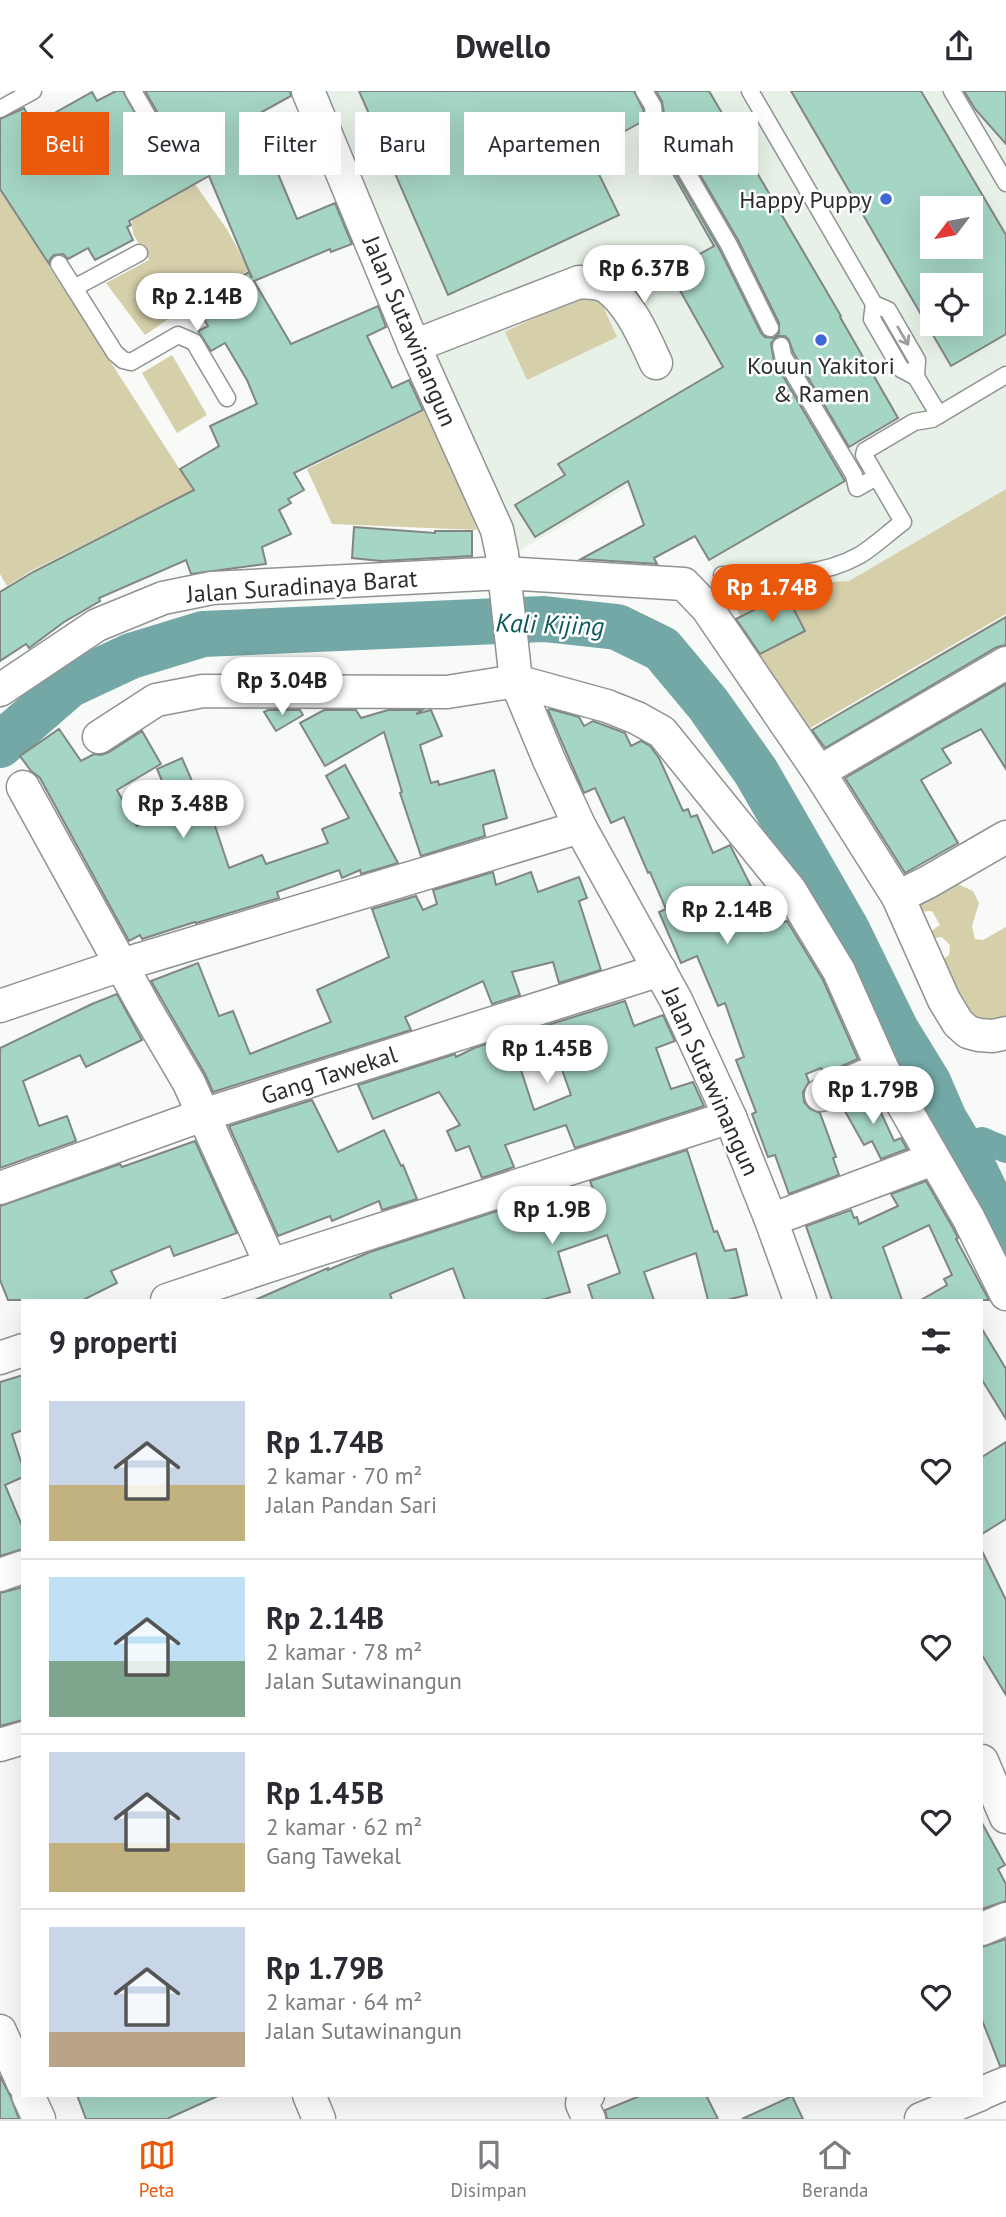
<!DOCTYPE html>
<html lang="id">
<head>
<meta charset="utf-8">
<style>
  :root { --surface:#fff; --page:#f7f7f7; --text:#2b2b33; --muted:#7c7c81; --line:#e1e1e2; --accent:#ea580c }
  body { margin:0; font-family:"PT Sans",sans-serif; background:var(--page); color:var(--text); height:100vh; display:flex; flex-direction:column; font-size:26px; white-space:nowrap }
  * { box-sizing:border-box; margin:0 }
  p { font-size:23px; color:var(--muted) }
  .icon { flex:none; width:38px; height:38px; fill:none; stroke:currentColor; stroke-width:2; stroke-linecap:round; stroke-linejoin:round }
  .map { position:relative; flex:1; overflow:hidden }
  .details { position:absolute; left:21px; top:1208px; width:962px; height:798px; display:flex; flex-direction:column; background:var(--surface); border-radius:0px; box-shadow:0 7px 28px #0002 }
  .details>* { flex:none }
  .guide { position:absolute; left:21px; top:21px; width:964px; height:63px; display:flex; gap:14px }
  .needle { width:46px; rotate:238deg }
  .controls { position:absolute; left:920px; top:105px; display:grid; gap:14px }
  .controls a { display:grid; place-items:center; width:63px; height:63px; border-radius:0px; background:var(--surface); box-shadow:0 7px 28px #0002; font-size:35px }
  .price { position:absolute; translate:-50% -60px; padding:0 16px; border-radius:24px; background:#fff; color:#222; font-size:23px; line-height:46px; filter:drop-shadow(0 2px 4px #0008) }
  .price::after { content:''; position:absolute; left:50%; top:42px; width:21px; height:16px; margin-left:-10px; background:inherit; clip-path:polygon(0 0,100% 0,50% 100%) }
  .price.active { background:var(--accent); color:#fff }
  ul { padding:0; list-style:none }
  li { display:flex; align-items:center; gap:21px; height:175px; padding:0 28px }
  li+li { border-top:2px solid var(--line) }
  li span { display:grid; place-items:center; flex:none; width:196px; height:140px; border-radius:0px; color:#555 }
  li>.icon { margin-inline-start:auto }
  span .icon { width:84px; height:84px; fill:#fffc; stroke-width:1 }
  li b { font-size:30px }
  h2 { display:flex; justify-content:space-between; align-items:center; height:84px; padding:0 28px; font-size:30px }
  .pill { padding:0 24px; border-radius:0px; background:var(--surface); box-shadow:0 7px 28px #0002; font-size:24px; line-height:63px }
  .pill.active { background:var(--accent); color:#fff }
  header { display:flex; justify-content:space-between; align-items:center; height:91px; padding:0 28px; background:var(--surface); font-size:32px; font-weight:700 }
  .dock { display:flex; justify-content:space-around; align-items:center; height:98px; border-top:2px solid var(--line); background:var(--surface); font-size:19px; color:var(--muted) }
  .dock a { display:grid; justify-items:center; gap:4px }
  .dock .active { color:var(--accent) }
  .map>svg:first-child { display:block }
  .built { fill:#e8f1e8; fill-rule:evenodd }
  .green { fill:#d5cfaa }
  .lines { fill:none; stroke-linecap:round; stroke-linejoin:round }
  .canal { stroke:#73a8a7; stroke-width:26 }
  .river { stroke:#73a8a7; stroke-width:46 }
  .building { fill:#a5d5c3; stroke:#818583; stroke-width:2; fill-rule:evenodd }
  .lane-casing { stroke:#909391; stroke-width:19 }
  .street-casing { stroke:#909391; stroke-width:35 }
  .lane { stroke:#fff; stroke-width:16 }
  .street { stroke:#fff; stroke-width:32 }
  .oneway { stroke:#a0a0a0 }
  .poi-dot { fill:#3d66d7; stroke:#fff; stroke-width:2.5 }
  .labels { text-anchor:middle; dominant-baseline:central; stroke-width:5; stroke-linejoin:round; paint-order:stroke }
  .poi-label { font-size:24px; fill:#2c2d2c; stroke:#fff; text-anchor:end }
  .street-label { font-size:24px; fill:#2c2d2c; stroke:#fff }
  .water-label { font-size:26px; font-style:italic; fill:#0c5959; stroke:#fff }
</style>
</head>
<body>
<header><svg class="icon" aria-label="back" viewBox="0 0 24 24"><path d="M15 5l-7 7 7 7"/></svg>Dwello<svg class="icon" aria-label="share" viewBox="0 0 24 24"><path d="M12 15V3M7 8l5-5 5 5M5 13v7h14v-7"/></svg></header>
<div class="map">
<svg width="1006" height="2028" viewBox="0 0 1006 2028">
  <rect width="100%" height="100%" fill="#f7faf7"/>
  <!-- built -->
  <path class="built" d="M324,0H1006V398L849,490L781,494L736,516L656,379L519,460ZM933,117H971V156H933ZM933,194H971V233H933Z"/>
  <!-- green -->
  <g class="green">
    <polygon points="195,93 228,140 249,179 183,218 145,244 106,192 149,169 133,143 132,129"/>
    <polygon points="0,99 193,399 31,480 7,495 0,483"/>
    <polygon points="595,198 617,246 527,289 505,241"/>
    <polygon points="172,264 207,324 177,342 142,282"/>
    <polygon points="428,318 449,365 477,439 332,433 307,378"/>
    <polygon points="1006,398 1006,523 805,640 758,567 736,516 781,494 849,490"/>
    <polygon points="951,790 973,800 979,812 972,835 975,848 983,849 1006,836 1006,934 971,936 942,869 949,864 950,854 942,846 933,847 929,842 940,834 932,820 915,821 912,808"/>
  </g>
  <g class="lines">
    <!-- canal -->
    <polyline class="canal" points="982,1049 1006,1059"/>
    <!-- river -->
    <polyline class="river" points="0,654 69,594 131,565 203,543 544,528 617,536 662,558 708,613 756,681 847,839 896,939 928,991 944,1028 975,1080 1006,1144"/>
  </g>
  <!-- building -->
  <g class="building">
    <polygon points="116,0 123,0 161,69 169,74 179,70 179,59 145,0 290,0 291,5 260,22 268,40 265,42 271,58 268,59 297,128 335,112 352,153 331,161 330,158 254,190 291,253 378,215 386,236 367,245 392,297 409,289 423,319 294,382 304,399 288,408 291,412 279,419 291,443 262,456 266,473 191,483 186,469 99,507 100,510 64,531 29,557 26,553 0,570 0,501 33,481 194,399 180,378 219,355 210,335 257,313 247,289 225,252 211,260 198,240 208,235 195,213 249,181 252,187 209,85 129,130 131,134 127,136 133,149 95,169 88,157 68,168 63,163 54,164 50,168 49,173 0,98 0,28 24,17 33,34 92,1 97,10"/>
    <polygon points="359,0 634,0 643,18 645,30 720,159 761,242 765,246 774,247 779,242 779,232 738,149 664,22 662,10 656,0 709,0 841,225 840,226 898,327 849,356 793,261 789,249 785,245 778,245 771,252 774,270 845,390 709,469 695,445 654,467 657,473 581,468 644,434 628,390 535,446 515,414 565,384 558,373 723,276 669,180 714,155 643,30 588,61 619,124 448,204"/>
    <path d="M791,0H921L1006,144V243L951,275ZM933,117H971V156H933ZM933,194H971V233H933Z"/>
    <polygon points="964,0 1006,0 1006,53 975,18"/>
    <polygon points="354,436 435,442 435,440 472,440 472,465 381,470 352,467"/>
    <polygon points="786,503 805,540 760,563 736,528"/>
    <polygon points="1006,526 1006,554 997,556 825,657 812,639"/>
    <polygon points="1006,593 1006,678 981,638 942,658 951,672 921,689 958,752 905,782 845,687"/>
    <polygon points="550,618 579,626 584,635 593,630 625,642 631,655 641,650 650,655 659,667 683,720 688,718 691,726 697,724 713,762 730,754 758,809 769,803 784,831 787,830 823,889 858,968 824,983 821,977 806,983 809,991 803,1001 804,1011 810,1018 820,1022 836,1066 833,1067 839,1084 789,1103 775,1064 768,1066 752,1023 756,1021 736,969 744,966 725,912 718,915 697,865 681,872 659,821 666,818 650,781 648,782 624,726 611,732 595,697 584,702 548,619"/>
    <polygon points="268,619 300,619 303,624 276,640 264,621"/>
    <polygon points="324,619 356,619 361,627 388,619 422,619 416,623 431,619 442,645 420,654 431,692 438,690 439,694 494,679 507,727 483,734 485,745 421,765 400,702 402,701 384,641 325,675 300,632"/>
    <polygon points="59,638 81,670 94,663 101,664 109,661 142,640 161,673 117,699 137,735 174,718 157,678 182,667 199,706 205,704 216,728 213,729 229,777 262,764 266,773 328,752 322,738 349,727 326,685 345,674 398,772 361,783 360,779 342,787 339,779 277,801 279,807 196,832 195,831 142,848 140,844 129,850 40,687 31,680 20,665"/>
    <polygon points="493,781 496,794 531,781 538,801 579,786 587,807 579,810 601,879 559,892 553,871 512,881 520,904 492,913 483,890 405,926 411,939 213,1001 205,983 151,890 198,872 219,925 233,920 250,963 331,931 317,899 389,866 372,818 416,805 423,819 437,813 433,799"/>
    <polygon points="117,903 142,949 86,976 80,964 23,990 39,1035 67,1025 76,1050 0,1077 0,957 92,913"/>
    <path d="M625,910L634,935L663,924L675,950L656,957L671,998L693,991L704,1015L575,1057L566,1034L505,1054L514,1076L482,1087L469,1055L456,1060L447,1040L460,1034L439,1001L373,1028L358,994L455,963L456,966L474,957ZM556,962L571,1004L534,1019L521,979Z"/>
    <polygon points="872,1002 894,1050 901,1047 907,1058 881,1068 872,1050 864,1054 842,1015"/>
    <polygon points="312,1009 338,1061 384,1039 401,1075 403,1074 417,1108 382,1119 379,1110 332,1130 330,1125 278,1145 229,1035"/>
    <polygon points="195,1050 237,1142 174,1165 170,1155 111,1180 117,1192 83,1209 8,1209 0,1189 0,1115 120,1073 122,1076"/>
    <polygon points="687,1059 714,1141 717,1140 725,1160 736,1158 747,1204 727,1209 708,1209 696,1162 644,1181 654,1209 593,1209 588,1194 620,1182 607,1144 558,1161 570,1201 541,1209 465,1209 453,1177 390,1203 392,1209 255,1209 328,1177 328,1179 370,1161 510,1116 545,1110 547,1118 594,1101 590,1090"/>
    <polygon points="926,1090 953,1137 958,1147 956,1148 989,1209 921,1209 947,1194 944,1188 952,1184 929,1134 883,1156 902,1209 832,1209 806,1135 851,1119 854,1127 857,1126 859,1133 898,1115 891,1103"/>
    <polygon points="982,1238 1006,1278 1006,1328 982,1289"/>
    <polygon points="23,1284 23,1339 12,1343 23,1377 23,1386 5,1394 23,1437 23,1458 0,1465 0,1291"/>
    <polygon points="1006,1351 1006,1428 982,1443 982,1366"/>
    <polygon points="982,1460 1006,1509 1006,1604 982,1564"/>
    <polygon points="23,1496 23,1629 0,1635 0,1502"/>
    <polygon points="982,1732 1005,1774 998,1778 1006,1793 1006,1810 982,1818"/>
    <polygon points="1006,1848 1006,1974 1000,1975 982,1929 982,1856"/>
    <polygon points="0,1985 10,2004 19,2028 0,2028"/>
    <polygon points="77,2004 220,2004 167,2028 86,2028"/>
    <polygon points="642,2004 706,2004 718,2028 607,2028 605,2019"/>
    <polygon points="792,2005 803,2028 742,2028"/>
  </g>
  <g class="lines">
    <defs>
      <g id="lane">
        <polyline points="133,0 170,64"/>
        <polyline points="644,0 653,15 654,25 729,154 770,237"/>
        <polyline points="750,0 874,213 888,219 917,269 916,286"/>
        <polyline points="952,0 1006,92"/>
        <polyline points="0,18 33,0"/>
        <polyline points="59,173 115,262 123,269 131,271 178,244 194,251 227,307"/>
        <polyline points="74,197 139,162"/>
        <polyline points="874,213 872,228 901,278 916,286 939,324"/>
        <polyline points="781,255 783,265 854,384 857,397 876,386"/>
        <path d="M722,484C769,484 818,488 860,464C875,455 888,442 903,431L864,364L865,360L914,331L932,328L1006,284"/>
      </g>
      <g id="street">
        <polyline points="308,0 414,255 497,439 502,463 516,590 549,669 580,736 676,909 730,1026 771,1129 800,1209"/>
        <path d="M414,255L579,191C588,192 599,191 607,196C631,214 644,246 656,272"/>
        <polyline points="0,599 97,534 163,507 212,497 503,482 684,493 707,517 819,681 898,806 944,909 958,932 968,941 979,944 993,945 1006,942"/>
        <polyline points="99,646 156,609 203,600 447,601 516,590 607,615 637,627 662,641 790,799 839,880 884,981 969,1128 1006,1203"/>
        <polyline points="819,681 1006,572"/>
        <polyline points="23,696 145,917 189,992 271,1174"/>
        <polyline points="898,806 928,791 1006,746"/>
        <polyline points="0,915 121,874 580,736"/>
        <polyline points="821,1004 865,985 884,981"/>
        <polyline points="0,1097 203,1024 660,879"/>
        <polyline points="771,1129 933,1068"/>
        <polyline points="167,1209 271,1174 730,1026"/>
        <polyline points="0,1267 23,1259"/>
        <polyline points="0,1484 23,1476"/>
        <polyline points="0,1654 23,1647"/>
        <polyline points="982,1670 1006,1726"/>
        <polyline points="982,1838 1006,1828"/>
        <polyline points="0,1940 23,1992"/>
        <polyline points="982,2002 1006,1992"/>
        <polyline points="28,2004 39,2028"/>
        <polyline points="309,2004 319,2028"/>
        <polyline points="588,2004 583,2008 582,2013 589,2028"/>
        <polyline points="921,2028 979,2004"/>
      </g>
    </defs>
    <!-- lane casing -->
    <use href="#lane" class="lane-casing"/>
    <!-- street casing -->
    <use href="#street" class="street-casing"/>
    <!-- lane -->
    <use href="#lane" class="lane"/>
    <!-- street -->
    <use href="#street" class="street"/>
  </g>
  <!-- one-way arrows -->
  <defs><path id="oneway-shaft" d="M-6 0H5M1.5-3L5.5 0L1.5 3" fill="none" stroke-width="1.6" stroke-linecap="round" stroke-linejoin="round" transform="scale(1.75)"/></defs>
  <use class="oneway" href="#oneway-shaft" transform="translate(903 245) rotate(60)"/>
  <!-- markers -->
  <g class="poi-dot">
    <circle cx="886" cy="108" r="7"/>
    <circle cx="821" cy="249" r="7"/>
  </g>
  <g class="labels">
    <!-- poi labels -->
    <g class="poi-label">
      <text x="872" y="108">Happy Puppy</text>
      <text x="821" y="274" text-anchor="middle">Kouun Yakitori<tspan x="821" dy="28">&amp; Ramen</tspan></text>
    </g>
    <!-- street labels -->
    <g class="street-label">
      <text transform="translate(410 240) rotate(67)">Jalan Sutawinangun</text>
      <text transform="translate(302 495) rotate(-4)">Jalan Suradinaya Barat</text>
      <text transform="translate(329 984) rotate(-18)">Gang Tawekal</text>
      <text transform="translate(711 990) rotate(66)">Jalan Sutawinangun</text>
    </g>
    <!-- water labels -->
    <g class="water-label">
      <text transform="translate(550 533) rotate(2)">Kali Kijing</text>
    </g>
  </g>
</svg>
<div class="controls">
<a><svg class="needle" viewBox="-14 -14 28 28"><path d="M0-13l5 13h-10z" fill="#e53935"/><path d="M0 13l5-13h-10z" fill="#7c7c81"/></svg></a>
<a><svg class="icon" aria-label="locate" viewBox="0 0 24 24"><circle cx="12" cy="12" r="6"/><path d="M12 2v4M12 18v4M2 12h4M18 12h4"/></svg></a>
</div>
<b class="price" style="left:644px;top:214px">Rp 6.37B</b>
<b class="price" style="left:197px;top:242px">Rp 2.14B</b>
<b class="price active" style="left:772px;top:533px">Rp 1.74B</b>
<b class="price" style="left:282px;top:626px">Rp 3.04B</b>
<b class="price" style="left:183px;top:749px">Rp 3.48B</b>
<b class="price" style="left:727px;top:855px">Rp 2.14B</b>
<b class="price" style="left:547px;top:994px">Rp 1.45B</b>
<b class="price" style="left:873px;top:1035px">Rp 1.79B</b>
<b class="price" style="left:552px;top:1155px">Rp 1.9B</b>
<div class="guide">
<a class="pill active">Beli</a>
<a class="pill">Sewa</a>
<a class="pill">Filter</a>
<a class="pill">Baru</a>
<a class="pill">Apartemen</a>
<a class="pill">Rumah</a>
</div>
<section class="details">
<h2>9 properti<svg class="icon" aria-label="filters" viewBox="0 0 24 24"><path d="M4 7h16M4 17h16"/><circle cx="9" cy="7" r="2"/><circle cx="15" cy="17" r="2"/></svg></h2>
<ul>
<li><span style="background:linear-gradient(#c9d6e8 60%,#c2b280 0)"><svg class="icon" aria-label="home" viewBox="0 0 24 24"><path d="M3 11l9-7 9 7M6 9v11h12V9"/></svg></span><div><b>Rp 1.74B</b><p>2 kamar · 70 m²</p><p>Jalan Pandan Sari</p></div><svg class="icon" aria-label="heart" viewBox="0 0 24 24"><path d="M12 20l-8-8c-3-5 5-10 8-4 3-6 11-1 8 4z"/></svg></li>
<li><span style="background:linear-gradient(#bfe0f5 60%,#7fa58c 0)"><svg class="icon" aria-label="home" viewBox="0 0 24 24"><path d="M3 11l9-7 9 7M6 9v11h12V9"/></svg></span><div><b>Rp 2.14B</b><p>2 kamar · 78 m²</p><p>Jalan Sutawinangun</p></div><svg class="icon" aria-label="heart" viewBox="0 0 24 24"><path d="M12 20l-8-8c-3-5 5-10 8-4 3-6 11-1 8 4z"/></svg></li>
<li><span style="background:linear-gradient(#c9d6e8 65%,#c2b280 0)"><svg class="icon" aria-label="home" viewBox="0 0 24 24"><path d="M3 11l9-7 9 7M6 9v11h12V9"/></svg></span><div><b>Rp 1.45B</b><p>2 kamar · 62 m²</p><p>Gang Tawekal</p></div><svg class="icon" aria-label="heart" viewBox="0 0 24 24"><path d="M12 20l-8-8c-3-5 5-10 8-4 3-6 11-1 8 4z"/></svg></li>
<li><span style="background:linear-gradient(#c9d6e8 75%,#b9a48a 0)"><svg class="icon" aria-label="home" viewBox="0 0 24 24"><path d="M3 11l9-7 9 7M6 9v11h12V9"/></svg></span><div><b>Rp 1.79B</b><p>2 kamar · 64 m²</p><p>Jalan Sutawinangun</p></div><svg class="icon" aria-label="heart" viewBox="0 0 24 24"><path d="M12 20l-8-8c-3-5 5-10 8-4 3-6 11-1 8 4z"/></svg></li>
</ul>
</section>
</div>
<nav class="dock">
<a class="active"><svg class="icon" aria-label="map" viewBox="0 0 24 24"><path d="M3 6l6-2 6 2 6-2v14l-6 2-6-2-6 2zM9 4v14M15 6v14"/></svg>Peta</a>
<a><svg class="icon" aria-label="saved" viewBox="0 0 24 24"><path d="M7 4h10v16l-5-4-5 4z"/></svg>Disimpan</a>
<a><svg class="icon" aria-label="home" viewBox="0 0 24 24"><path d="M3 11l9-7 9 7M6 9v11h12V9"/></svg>Beranda</a>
</nav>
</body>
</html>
